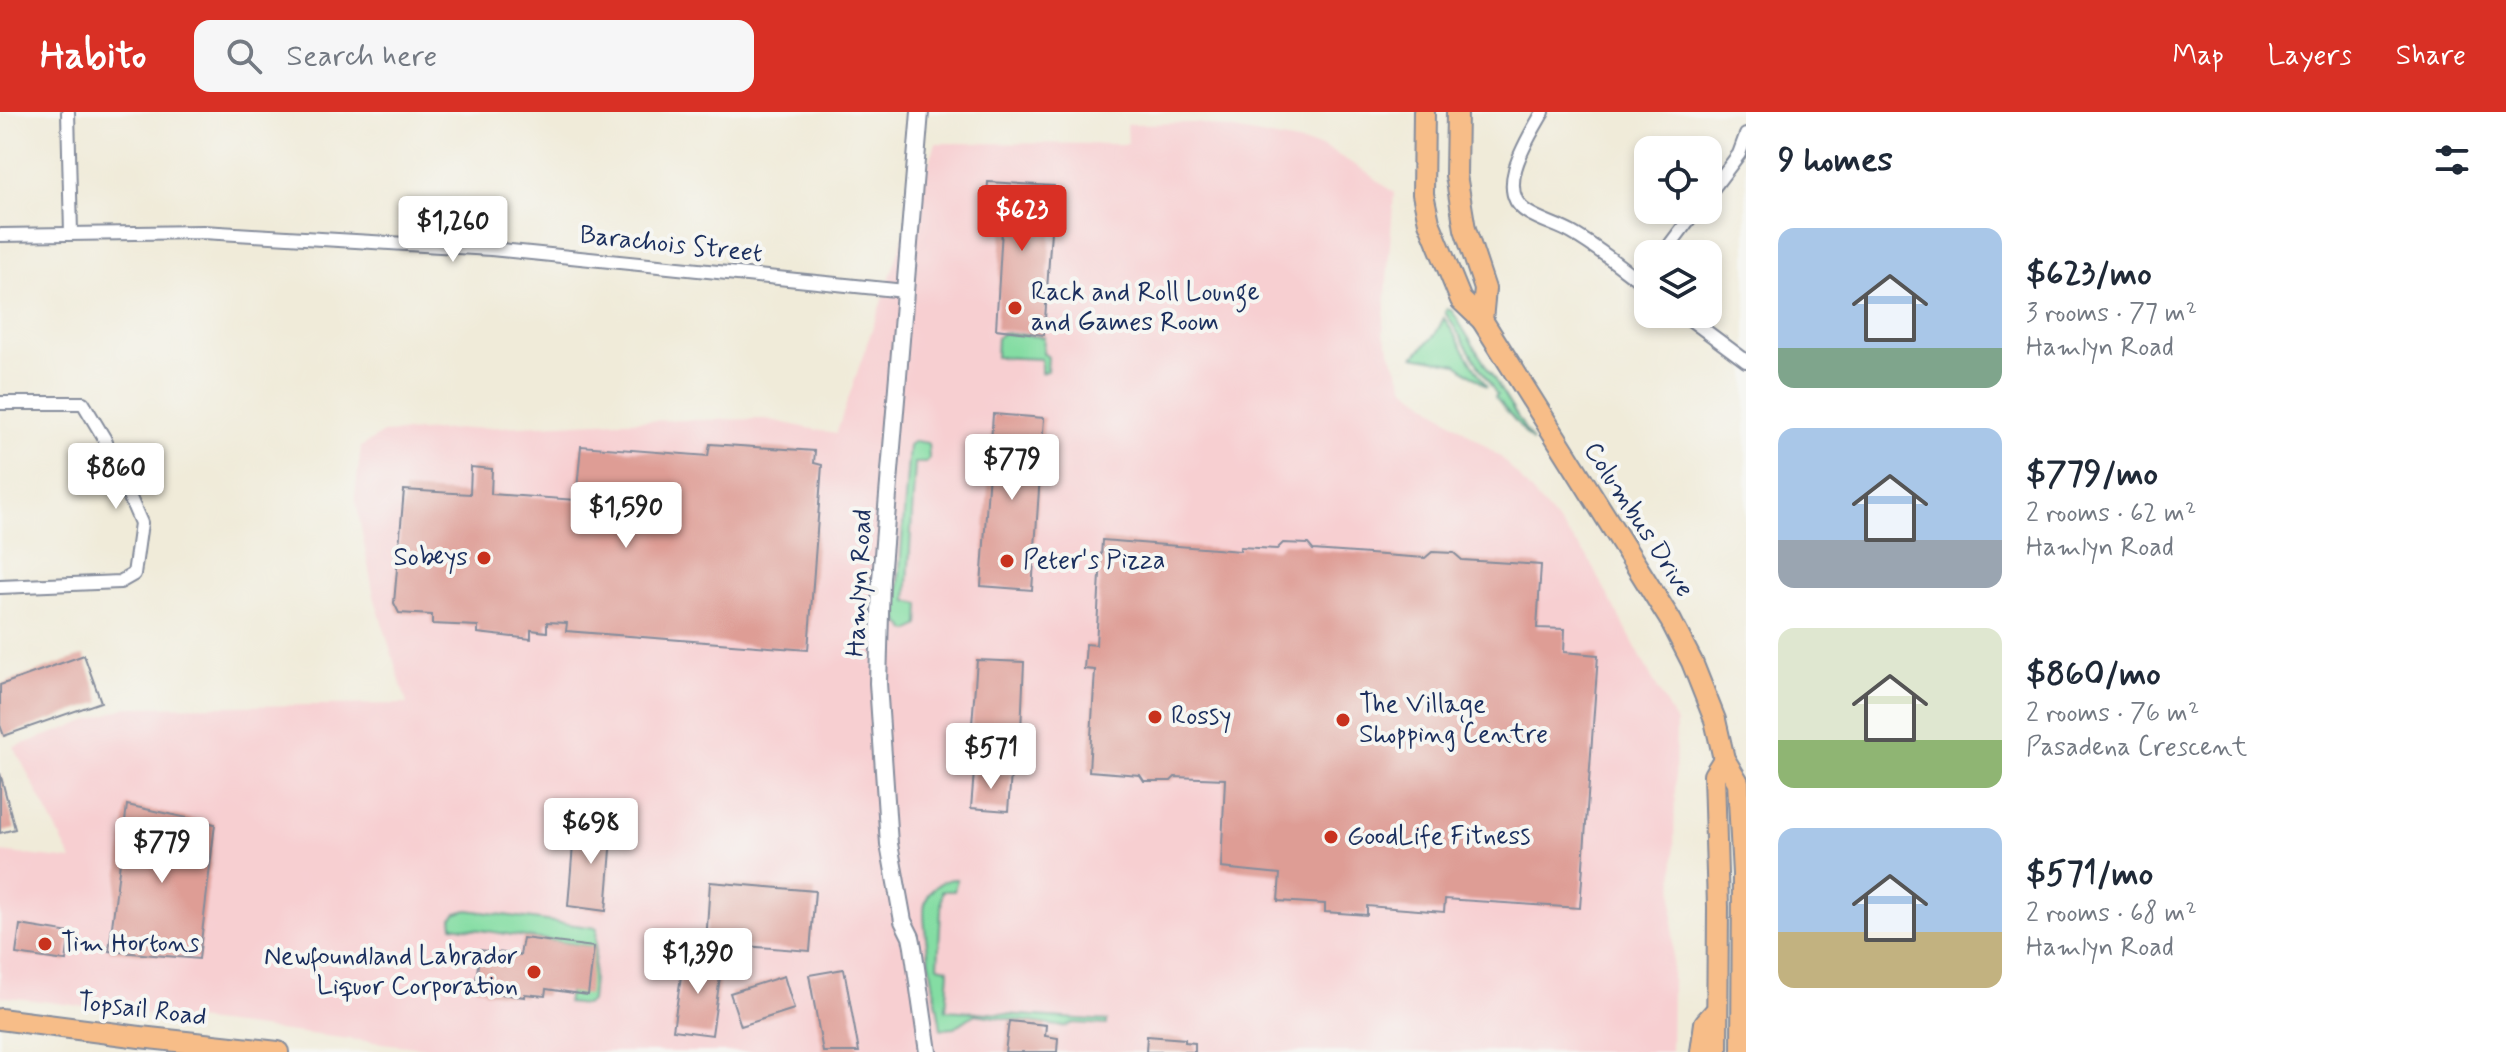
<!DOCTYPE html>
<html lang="en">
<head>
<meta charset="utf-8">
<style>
  :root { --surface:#fff; --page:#f6f6f7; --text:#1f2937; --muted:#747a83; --accent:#d93025 }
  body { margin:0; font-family:Mynerve,sans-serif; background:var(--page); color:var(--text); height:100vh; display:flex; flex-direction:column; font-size:30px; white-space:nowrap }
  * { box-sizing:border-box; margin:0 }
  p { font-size:26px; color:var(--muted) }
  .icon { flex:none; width:44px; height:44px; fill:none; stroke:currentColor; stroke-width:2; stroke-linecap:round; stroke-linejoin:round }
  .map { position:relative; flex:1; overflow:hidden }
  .details { display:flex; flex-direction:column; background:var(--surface); width:760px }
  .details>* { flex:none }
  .buttons { position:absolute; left:1634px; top:24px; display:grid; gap:16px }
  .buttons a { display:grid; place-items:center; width:88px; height:88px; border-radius:16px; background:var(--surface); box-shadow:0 4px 12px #0003; font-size:40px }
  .price { position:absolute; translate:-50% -68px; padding:0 18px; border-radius:8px; background:#fff; color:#222; font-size:26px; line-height:52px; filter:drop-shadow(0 2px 4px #0008) }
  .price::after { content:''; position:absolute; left:50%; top:48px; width:24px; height:18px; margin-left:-12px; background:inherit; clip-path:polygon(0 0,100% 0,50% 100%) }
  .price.on { background:var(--accent); color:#fff }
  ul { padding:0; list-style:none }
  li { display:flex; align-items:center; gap:24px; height:200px; padding:0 32px }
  li span { display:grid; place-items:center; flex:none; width:224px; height:160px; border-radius:16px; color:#555 }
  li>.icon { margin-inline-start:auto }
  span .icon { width:96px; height:96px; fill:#fffc; stroke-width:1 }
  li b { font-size:34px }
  h2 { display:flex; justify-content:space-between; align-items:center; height:96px; padding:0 32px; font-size:34px }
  header { display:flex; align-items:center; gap:48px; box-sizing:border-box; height:112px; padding:0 40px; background:var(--accent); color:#fff }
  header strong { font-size:38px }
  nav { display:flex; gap:44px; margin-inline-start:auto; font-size:28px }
  .search { width:560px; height:72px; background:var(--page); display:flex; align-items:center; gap:20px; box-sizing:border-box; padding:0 28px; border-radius:16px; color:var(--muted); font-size:30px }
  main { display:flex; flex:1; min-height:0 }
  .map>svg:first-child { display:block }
  .built { fill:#f7cfd1 }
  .green { fill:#84dda3; stroke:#508680; stroke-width:2 }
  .building { fill:#de9d95 }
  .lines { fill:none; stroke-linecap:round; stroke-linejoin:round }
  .minor-casing { stroke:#868d9c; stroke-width:16 }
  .tertiary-casing { stroke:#868d9c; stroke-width:20 }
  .primary-casing { stroke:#868d9c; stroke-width:24 }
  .minor { stroke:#fff; stroke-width:12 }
  .tertiary { stroke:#fff; stroke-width:16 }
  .primary { stroke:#f7bd88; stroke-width:20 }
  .poi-dot { fill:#c8321e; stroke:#f6f6f2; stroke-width:3 }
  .labels { text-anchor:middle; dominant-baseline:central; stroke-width:8; stroke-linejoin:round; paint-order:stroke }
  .street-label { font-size:26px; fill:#1b2f5e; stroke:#f6f6f2 }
  .poi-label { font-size:26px; fill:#1b2f5e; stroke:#f6f6f2; text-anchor:start }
</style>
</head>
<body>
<header>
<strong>Habito</strong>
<div class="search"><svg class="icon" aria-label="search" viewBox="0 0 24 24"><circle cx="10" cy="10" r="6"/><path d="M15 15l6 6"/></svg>Search here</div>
<nav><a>Map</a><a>Layers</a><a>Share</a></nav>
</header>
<main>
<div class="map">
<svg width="1746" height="940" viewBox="0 0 1746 940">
  <rect width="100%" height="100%" fill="#f6f6f2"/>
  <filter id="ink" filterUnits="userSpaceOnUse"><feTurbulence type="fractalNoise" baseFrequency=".0125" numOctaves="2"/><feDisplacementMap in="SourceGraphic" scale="16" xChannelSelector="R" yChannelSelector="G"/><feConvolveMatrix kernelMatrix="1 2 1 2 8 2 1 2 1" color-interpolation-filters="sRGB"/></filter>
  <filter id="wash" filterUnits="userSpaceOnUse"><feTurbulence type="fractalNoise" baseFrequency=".006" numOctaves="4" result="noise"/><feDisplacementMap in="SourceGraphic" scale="32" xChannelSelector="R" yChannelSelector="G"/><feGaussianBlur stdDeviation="1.8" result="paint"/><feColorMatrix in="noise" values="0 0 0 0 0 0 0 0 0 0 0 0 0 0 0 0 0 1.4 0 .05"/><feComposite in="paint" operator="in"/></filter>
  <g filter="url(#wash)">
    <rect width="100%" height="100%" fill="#f0ebd9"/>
    <!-- built -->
    <polygon class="built" points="1197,11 1324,35 1367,60 1394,81 1383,221 1405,275 1503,347 1587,444 1676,611 1671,940 455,940 0,884 0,740 72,748 14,635 127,595 407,592 374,484 355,384 361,335 383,321 618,309 766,307 836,322 936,31 1128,32 1127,12"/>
    <!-- green -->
    <g class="green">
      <polygon points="1447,197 1452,199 1533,330 1495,285 1497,283 1445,200"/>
      <polygon points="1444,206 1487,275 1457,252 1414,244 1435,223"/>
      <polygon points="1002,221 1044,225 1043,241 1048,245 1047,259 1041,261 1041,247 996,245 997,226"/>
      <polygon points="915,329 928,331 929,347 926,351 915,351 907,489 920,492 919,513 910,519 905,518 905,515 899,510 897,497 909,333"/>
      <path d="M957,767L954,779H942L938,854L947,856L949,859L946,898L1107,909V913L1073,911L1065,915L975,902L954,916L941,917C938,895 920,808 925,792C929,777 942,766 957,767Z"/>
      <polygon points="468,798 597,816 591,889 585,893 567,891 569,880 594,835 453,814 452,806 457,801"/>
    </g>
    <g id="blocks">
      <!-- building -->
      <g class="building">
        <polygon points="988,70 1054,74 1044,223 996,217 1002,117 985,115"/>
        <polygon points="993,302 1044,306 1032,478 981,474"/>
        <polygon points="710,332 815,339 814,351 822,353 808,538 566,519 567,511 547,510 547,520 531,518 531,527 478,521 478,514 432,512 432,503 399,501 394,491 404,378 470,382 471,355 492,357 491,382 576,388 581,334 708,344"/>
        <polygon points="1102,428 1240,439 1240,435 1277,437 1283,431 1308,432 1313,438 1425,446 1432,440 1454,441 1462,448 1541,453 1537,516 1565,517 1564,540 1598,543 1580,796 1445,787 1444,800 1367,794 1367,803 1325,800 1325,792 1278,789 1280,762 1221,756 1225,667 1175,665 1171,669 1144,669 1140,663 1089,659 1095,558 1084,557 1086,532 1096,533"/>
        <polygon points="84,543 101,590 4,624 0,613 0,573"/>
        <polygon points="977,548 1024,550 1020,642 970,638"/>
        <polygon points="974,660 1011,662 1008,699 971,696"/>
        <polygon points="0,661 15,717 0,721"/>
        <polygon points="127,693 215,712 199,847 109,839"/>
        <polygon points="575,709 613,713 606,799 568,794"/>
        <polygon points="710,770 815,779 810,839 706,831"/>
        <polygon points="20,813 70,821 66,849 16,842"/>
        <polygon points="523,826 594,835 588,883 546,877 545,884 525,882 525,885 484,880 484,877 475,876 480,838 520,843"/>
        <polygon points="684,844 722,850 712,923 673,918"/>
        <polygon points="844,857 859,940 823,940 809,863"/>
        <polygon points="784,864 794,897 741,914 730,881"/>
        <polygon points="1009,909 1046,913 1045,924 1058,926 1057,940 1005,940"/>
        <polygon points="1147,924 1185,927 1185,930 1195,931 1195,940 1146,940"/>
      </g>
    </g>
  </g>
  <g filter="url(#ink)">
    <use href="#blocks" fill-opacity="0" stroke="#868d9c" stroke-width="2"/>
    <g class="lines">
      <defs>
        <g id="minor">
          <polyline points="68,0 71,121"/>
          <path d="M1543,0C1529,25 1493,78 1527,100C1541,109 1558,113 1572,121C1599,136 1623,157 1648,175"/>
          <polyline points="1708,83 1739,42 1746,23"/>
          <polyline points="0,123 203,120 491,137 905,179"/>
          <polyline points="1663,142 1696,98"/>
          <polyline points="1683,202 1746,249"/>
          <polyline points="0,291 83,291 104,326 141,411 134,462 120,470 0,475"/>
        </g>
        <polyline id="tertiary" points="920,0 881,467 878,571 889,732 903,809 911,825 913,835 928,940"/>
        <g id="primary">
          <polyline points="1424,0 1423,82 1429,110 1461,188 1482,208 1671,509 1692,550 1715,608 1724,647 1738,670 1743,762 1742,940"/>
          <polyline points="1457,0 1456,63 1465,117 1485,177 1482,208"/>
          <polyline points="0,907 140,925 278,940"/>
          <polyline points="1701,940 1705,911 1714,901"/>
          <polyline points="1717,940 1718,795 1714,663 1724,647"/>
        </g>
      </defs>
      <!-- minor casing -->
      <use href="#minor" class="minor-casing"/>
      <!-- tertiary casing -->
      <use href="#tertiary" class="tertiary-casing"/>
      <!-- primary casing -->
      <use href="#primary" class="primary-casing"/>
      <!-- minor -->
      <use href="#minor" class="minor"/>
      <!-- tertiary -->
      <use href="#tertiary" class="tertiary"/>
      <!-- primary -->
      <use href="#primary" class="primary"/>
    </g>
  </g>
  <!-- markers -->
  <g class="poi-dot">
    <circle cx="1015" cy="196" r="8"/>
    <circle cx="484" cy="446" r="8"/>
    <circle cx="1007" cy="449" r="8"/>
    <circle cx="1155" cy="605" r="8"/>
    <circle cx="1343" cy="608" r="8"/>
    <circle cx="1331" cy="725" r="8"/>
    <circle cx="45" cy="832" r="8"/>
    <circle cx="534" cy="860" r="8"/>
  </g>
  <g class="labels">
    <!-- street labels -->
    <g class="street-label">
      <text transform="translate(671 133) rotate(6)">Barachois Street</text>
      <text transform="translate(1638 408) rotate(57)">Columbus Drive</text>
      <text transform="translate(860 471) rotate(-87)">Hamlyn Road</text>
      <text transform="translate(142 898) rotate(7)">Topsail Road</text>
    </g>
    <!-- poi labels -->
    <g class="poi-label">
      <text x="1031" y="181">Rack and Roll Lounge<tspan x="1031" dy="30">and Games Room</tspan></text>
      <text x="468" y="446" text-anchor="end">Sobeys</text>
      <text x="1023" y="449">Peter's Pizza</text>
      <text x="1359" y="593">The Village<tspan x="1359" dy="30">Shopping Centre</tspan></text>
      <text x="1171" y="605">Rossy</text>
      <text x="1347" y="725">GoodLife Fitness</text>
      <text x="61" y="832">Tim Hortons</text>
      <text x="518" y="845" text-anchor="end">Newfoundland Labrador<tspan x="518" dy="30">Liquor Corporation</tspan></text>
    </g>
  </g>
</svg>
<div class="buttons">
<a><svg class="icon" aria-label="locate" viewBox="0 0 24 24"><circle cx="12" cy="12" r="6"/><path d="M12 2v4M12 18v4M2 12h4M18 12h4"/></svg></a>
<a><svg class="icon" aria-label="layers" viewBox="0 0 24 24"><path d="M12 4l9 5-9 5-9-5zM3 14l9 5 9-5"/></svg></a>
</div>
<b class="price on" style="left:1022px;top:141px">$623</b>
<b class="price" style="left:453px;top:152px">$1,260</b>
<b class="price" style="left:1012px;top:390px">$779</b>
<b class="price" style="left:116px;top:399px">$860</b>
<b class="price" style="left:626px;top:438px">$1,590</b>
<b class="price" style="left:991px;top:679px">$571</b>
<b class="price" style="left:591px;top:754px">$698</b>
<b class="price" style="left:162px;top:773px">$779</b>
<b class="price" style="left:698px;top:884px">$1,390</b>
</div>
<section class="details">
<h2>9 homes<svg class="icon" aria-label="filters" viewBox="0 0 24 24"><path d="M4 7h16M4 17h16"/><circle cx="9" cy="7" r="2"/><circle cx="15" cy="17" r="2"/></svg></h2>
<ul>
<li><span style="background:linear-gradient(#a9c7e8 75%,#7fa58c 0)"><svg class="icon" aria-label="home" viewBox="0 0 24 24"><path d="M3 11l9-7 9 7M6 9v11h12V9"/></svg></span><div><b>$623/mo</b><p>3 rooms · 77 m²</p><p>Hamlyn Road</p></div></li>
<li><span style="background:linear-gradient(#a9c7e8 70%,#9aa5b1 0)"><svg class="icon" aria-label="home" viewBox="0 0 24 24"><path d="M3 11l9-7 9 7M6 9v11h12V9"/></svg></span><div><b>$779/mo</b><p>2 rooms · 62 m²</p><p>Hamlyn Road</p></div></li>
<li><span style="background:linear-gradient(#dfe7d0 70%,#8fb573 0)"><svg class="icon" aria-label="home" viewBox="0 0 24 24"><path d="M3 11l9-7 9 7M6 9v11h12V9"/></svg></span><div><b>$860/mo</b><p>2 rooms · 76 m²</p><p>Pasadena Crescent</p></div></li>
<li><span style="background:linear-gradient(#a9c7e8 65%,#c2b280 0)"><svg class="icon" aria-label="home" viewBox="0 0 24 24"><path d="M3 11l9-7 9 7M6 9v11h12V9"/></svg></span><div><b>$571/mo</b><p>2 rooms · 68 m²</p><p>Hamlyn Road</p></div></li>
</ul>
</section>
</main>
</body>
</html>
